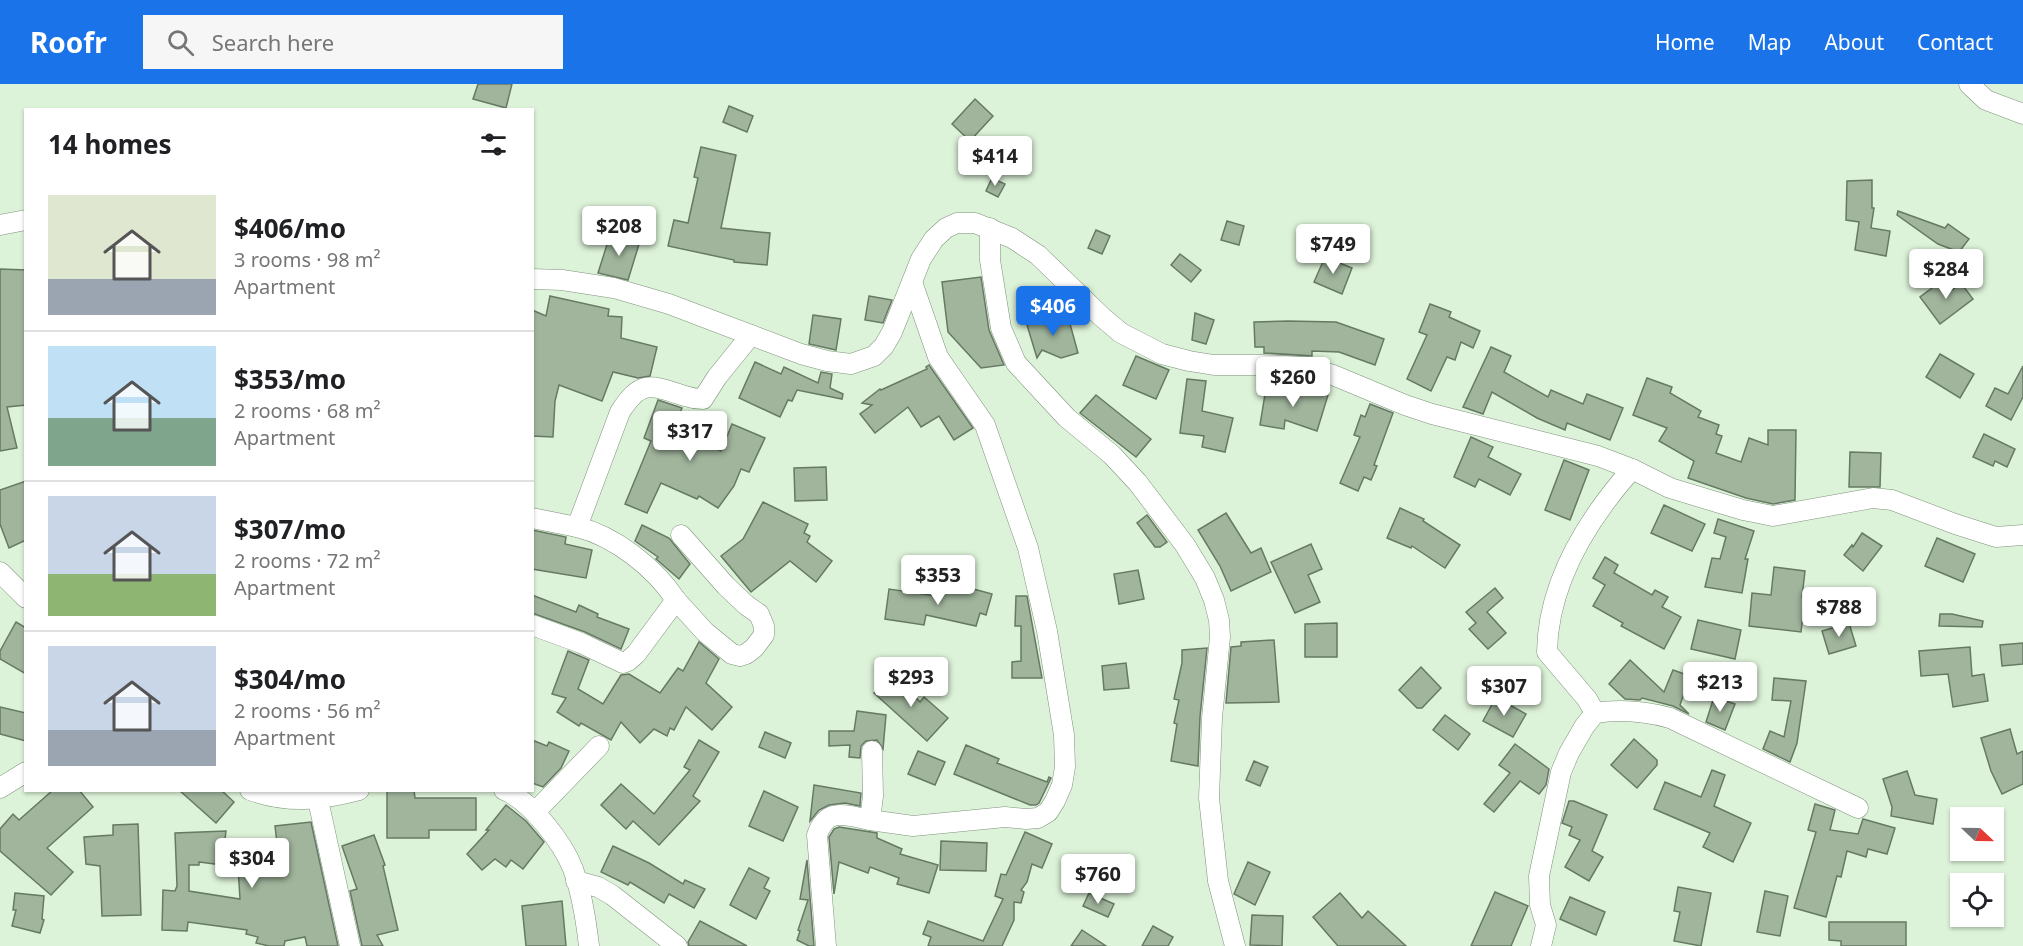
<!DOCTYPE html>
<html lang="en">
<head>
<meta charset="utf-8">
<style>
  :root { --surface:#fff; --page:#f6f6f6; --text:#202124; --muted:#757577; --line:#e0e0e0; --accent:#1a73e8 }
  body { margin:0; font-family:"Noto Sans",sans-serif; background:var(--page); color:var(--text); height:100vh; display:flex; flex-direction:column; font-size:22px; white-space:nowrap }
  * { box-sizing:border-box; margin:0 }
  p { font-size:20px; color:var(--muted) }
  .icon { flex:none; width:33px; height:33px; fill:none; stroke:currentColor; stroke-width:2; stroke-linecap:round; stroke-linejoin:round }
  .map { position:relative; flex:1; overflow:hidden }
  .drawer { position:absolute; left:24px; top:24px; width:510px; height:684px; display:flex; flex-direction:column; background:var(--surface); border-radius:0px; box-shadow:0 2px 4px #0004 }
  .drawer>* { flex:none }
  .needle { width:39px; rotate:112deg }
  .controls { position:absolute; left:1950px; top:723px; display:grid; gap:12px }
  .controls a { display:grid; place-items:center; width:54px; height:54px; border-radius:0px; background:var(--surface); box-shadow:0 2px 4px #0004; font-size:30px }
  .price { position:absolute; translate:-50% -51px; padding:0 14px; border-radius:6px; background:#fff; color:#222; font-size:20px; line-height:39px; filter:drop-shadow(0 2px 3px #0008) }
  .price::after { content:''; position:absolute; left:50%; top:36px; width:18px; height:14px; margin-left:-9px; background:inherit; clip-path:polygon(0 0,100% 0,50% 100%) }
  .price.selected { background:var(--accent); color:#fff }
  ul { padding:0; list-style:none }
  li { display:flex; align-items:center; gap:18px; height:150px; padding:0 24px }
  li+li { border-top:2px solid var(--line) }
  li span { display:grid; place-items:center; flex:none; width:168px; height:120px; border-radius:0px; color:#555 }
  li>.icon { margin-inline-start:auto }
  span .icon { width:72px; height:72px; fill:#fffc; stroke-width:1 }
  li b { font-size:26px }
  h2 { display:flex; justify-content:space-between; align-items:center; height:72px; padding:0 24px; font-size:26px }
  header { display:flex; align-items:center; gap:36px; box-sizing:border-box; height:84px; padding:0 30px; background:var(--accent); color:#fff }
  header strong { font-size:28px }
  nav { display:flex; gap:33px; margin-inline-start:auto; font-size:21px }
  .search { width:420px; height:54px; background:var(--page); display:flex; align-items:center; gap:15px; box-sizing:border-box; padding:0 21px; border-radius:0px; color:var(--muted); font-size:22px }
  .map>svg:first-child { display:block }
  .building { fill:#a0b59c; stroke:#667a63; stroke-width:1.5; fill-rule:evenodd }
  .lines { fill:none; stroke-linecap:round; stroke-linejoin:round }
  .minor-casing { stroke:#7e937b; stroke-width:21 }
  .minor { stroke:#fff; stroke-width:20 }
</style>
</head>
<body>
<header>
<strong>Roofr</strong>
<div class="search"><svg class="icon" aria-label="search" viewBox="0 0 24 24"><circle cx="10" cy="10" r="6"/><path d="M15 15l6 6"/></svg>Search here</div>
<nav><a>Home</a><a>Map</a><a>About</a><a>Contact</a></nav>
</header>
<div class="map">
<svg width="2023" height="862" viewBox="0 0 2023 862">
  <rect width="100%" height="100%" fill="#ddf3d9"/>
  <!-- building -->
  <g class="building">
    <polygon points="478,0 512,0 506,24 473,15"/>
    <polygon points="975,15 993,32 970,57 952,40"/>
    <polygon points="729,22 753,32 747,48 723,38"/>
    <polygon points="701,63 736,71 721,144 770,149 767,181 734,178 734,176 668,162 674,136 688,139 698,94 694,93"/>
    <polygon points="992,94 1005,100 998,113 986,107"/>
    <polygon points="1872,96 1872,124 1874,124 1871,144 1890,147 1886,172 1855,166 1859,138 1846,136 1847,97"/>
    <polygon points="1898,127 1945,144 1948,140 1969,155 1959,168 1938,160 1897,131"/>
    <polygon points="1227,137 1244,142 1239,161 1221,156"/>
    <polygon points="1096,146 1110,152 1102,170 1088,164"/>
    <polygon points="611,148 640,157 628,196 598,189"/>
    <polygon points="1180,170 1201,186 1191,198 1171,181"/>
    <polygon points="1325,173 1352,184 1342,210 1314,198"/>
    <polygon points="0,185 26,186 26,321 7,323 17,364 0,367"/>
    <polygon points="981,193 989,246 1004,281 981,284 948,248 942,198"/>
    <polygon points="1944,195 1952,206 1961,199 1973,215 1940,240 1920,213"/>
    <polygon points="550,212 609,225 608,232 622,233 621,254 657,263 650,292 638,294 613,288 602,317 559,301 555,317 553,353 532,352 532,226 546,232"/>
    <polygon points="869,212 892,216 883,239 865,236"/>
    <polygon points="1430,220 1451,228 1449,233 1480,247 1473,264 1461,258 1455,276 1447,273 1431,307 1407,295 1427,251 1419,248"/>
    <polygon points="1067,229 1078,269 1061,274 1042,266 1037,274 1027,241"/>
    <polygon points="1195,229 1214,236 1206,260 1192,256"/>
    <polygon points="813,231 841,235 836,266 809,260"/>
    <polygon points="1288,237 1336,238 1384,255 1375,281 1339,268 1312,267 1312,272 1264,269 1264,263 1255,263 1254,238"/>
    <polygon points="1491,263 1511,272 1504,288 1548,313 1551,306 1583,320 1587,310 1623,324 1610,356 1567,339 1565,346 1537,334 1492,308 1483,330 1463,323"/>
    <polygon points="1940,270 1974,290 1960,314 1926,293"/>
    <polygon points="1136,272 1169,286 1156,315 1123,301"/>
    <polygon points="755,278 781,290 784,283 818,299 821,288 832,290 830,304 843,310 842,315 797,306 792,317 788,316 780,333 739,314"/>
    <polygon points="929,281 973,344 954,356 939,332 921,343 908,323 875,349 860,330 872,321 862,319 880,305 881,306 927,285 926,283"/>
    <polygon points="2023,282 2023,313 2011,336 1986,322 1995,304 2008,310"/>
    <polygon points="1647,294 1672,303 1670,309 1701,327 1698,333 1719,341 1716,350 1722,352 1716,369 1741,378 1749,354 1768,361 1768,346 1796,346 1795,416 1773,420 1746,414 1688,394 1694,377 1659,357 1667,344 1633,331"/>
    <polygon points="1187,295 1206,297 1202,327 1233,334 1225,368 1202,363 1204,352 1180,349"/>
    <polygon points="1304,303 1328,311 1317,347 1285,336 1284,345 1260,341 1266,304 1301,310"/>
    <polygon points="1096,311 1151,355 1136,373 1080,329"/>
    <polygon points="658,316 682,324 673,347 721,367 732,340 765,354 749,388 741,385 734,402 718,424 699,412 697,415 661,399 647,429 625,420 651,357 644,354"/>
    <polygon points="1370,320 1393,329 1374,381 1377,382 1371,396 1364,393 1358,407 1340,399 1360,353 1354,351 1361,331 1365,333"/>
    <polygon points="1984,350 2015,365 2007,383 1995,377 1993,382 1973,373"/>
    <polygon points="1471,353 1493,363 1488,373 1521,390 1510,411 1479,395 1475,403 1454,393"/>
    <polygon points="1850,368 1881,369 1880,403 1849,403"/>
    <polygon points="1564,376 1589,386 1570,436 1545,426"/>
    <polygon points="826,383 827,416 795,417 794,384"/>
    <polygon points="26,397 26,456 9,464 0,440 0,406"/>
    <polygon points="763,418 808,440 804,449 810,452 807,458 832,477 816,498 790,477 751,508 721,472 743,455"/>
    <polygon points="1664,421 1705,440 1692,467 1651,449"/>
    <polygon points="1400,424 1424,435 1423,437 1460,461 1445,484 1412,462 1411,464 1387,454"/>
    <polygon points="1226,429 1251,469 1261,464 1271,488 1231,507 1220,482 1198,446"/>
    <polygon points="1147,431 1167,458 1160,463 1155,463 1137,439"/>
    <polygon points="1718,435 1754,447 1745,475 1748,475 1742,509 1705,503 1712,474 1720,475 1726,453 1714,449"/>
    <polygon points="642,441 669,454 690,480 679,495 656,475 658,473 635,457"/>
    <polygon points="532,446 566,453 565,460 592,466 586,494 532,485"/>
    <polygon points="1862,449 1882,462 1863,487 1844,471 1852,461 1853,463"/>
    <polygon points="1937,454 1975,470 1963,498 1925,482"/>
    <polygon points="1311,460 1322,485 1308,491 1320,518 1295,529 1271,478"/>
    <polygon points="1605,473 1618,481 1614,489 1652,511 1655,506 1668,513 1662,523 1681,533 1664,565 1621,542 1623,539 1593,522 1605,501 1593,494"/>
    <polygon points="1774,483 1805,487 1802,513 1805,514 1801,548 1749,542 1752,509 1771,511"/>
    <polygon points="1138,486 1144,515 1119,520 1114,490"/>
    <polygon points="938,501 965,506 966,503 992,510 986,531 980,529 976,542 926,531 924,541 885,535 889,505 936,512"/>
    <polygon points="1495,504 1503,514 1487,528 1506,549 1488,565 1469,545 1476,539 1466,528"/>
    <polygon points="532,511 576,528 579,521 598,530 597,533 629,545 621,565 585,548 532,529"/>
    <polygon points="1016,512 1027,512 1042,594 1012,594 1012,578 1021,577 1021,542 1015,542"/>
    <polygon points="1940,530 1952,530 1983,537 1982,543 1939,542"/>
    <polygon points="1698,536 1741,546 1735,575 1691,565"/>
    <polygon points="16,538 26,544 26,590 0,575 0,567"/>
    <polygon points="1337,539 1337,573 1305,573 1305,540"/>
    <polygon points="1849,539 1856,562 1829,570 1822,547"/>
    <polygon points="1274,556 1279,618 1226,619 1231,563 1241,562 1241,558"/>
    <polygon points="699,558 719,575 706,599 732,623 712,646 686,623 674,646 670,644 667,652 654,645 640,659 621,638 611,656 581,639 579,642 557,628 566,614 552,610 568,567 589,576 578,605 603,620 621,591 629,590 660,609 678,584 683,587"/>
    <polygon points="2023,559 2023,580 2002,582 2000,561"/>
    <polygon points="1970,563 1972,592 1984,590 1988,617 1953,623 1948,590 1921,592 1919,567"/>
    <polygon points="1207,564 1200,633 1198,682 1171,677 1177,640 1174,639 1179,616 1174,615 1182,579 1182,566"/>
    <polygon points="1630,576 1664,608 1673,586 1690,592 1680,621 1689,630 1673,622 1642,614 1640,616 1625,615 1609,600"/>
    <polygon points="1126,579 1129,604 1104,606 1102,582"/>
    <polygon points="1421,583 1441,604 1422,624 1417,624 1399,606"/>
    <polygon points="894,590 920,618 924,613 948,634 927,657 874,609"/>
    <polygon points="1774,594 1806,597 1797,659 1790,678 1763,665 1770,647 1784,653 1791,617 1772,616"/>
    <polygon points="1496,613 1526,630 1513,653 1483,637"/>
    <polygon points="1714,613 1735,620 1725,646 1706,638"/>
    <polygon points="0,623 26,629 26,657 0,650"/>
    <polygon points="857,627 886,631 883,665 877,656 866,657 861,662 860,674 849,673 850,661 829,662 829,647 854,647"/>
    <polygon points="1445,631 1470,650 1458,666 1433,646"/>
    <polygon points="2010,645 2017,670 2023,667 2023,700 2002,710 1991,687 1981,654"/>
    <polygon points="765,648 791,659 785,674 759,663"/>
    <polygon points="1634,655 1657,676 1657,681 1637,704 1611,681"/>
    <polygon points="532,656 547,662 549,658 569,667 561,684 543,703 532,699"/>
    <polygon points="699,656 719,668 693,712 700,717 659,761 633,737 626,745 601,721 621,700 654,730 690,686 684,683"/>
    <polygon points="1515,660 1549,685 1546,701 1539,710 1520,697 1494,728 1484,720 1510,689 1499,681"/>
    <polygon points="966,661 999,675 997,679 1047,698 1049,693 1051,694 1039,719 1036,721 1030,721 954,690"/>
    <polygon points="918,667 945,678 935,701 908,690"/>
    <polygon points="1254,677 1268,683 1260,702 1246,696"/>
    <polygon points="1712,686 1725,691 1714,722 1751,739 1733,778 1703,763 1710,749 1654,725 1665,698 1701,713"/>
    <polygon points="1907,687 1915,711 1937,715 1933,740 1891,732 1892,723 1883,695"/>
    <polygon points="814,701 861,709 860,722 845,719 829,721 819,726 810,737"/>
    <polygon points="53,706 79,706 93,723 47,764 73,788 51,811 0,767 0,745 13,730 19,736"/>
    <polygon points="179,706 221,706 234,718 216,739"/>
    <polygon points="387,706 414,706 415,714 476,714 476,746 429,746 429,754 387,754"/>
    <polygon points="764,707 798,723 783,757 749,742"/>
    <polygon points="1569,717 1574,717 1607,731 1592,767 1603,773 1589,797 1565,783 1580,756 1569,751 1572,743 1562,739"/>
    <polygon points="1815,720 1835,726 1830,746 1858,750 1863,735 1895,744 1887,770 1868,765 1866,773 1847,767 1841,793 1837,792 1826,833 1794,824 1816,748 1808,746"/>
    <polygon points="506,721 526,737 544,758 523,785 511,776 506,783 495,775 482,786 467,770 489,746 486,746"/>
    <path d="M311,738L338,862H307L305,853L285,857L284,862H269L256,859L258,853L246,850L247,846L188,838L187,847L162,846L163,806L175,807L177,802L175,749L226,747L223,771L278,768L275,742ZM199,778L238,783L240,815L189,807V781H199Z"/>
    <polygon points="138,740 141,831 102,832 100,782 86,780 84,753 113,751 113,741"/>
    <polygon points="839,743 877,749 877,754 902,765 900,770 938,781 929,809 897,800 899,794 870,783 868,789 839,778 834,810 829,753 834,745"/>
    <polygon points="1025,748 1052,760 1042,784 1032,780 1027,798 1021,806 1024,808 1021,819 1014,818 1014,836 1002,862 928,862 931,853 923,850 928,837 983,857 1003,815 995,812 1001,790 1006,791"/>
    <polygon points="374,751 385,781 383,782 398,846 377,851 383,862 362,862 350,807 357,805 342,762"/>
    <polygon points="941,757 987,759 986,787 940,786"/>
    <polygon points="613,762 649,779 683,800 685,796 705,805 694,824 669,810 664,819 630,798 628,801 601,788"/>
    <polygon points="807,776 814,862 809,862 797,856 800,847 798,846 808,816 800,815"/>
    <polygon points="1248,778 1270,788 1255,821 1234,810"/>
    <polygon points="749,784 769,794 764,804 770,807 756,835 730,821"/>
    <polygon points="1678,803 1711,809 1701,862 1674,857 1680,828 1674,827"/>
    <polygon points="1765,807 1788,812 1780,852 1757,848"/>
    <polygon points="1495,808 1528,822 1511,862 1471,862"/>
    <polygon points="15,809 44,812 42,835 44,836 40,849 12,842 16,826 13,826"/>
    <polygon points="1089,809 1114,820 1108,833 1083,822"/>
    <polygon points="1340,809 1362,834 1368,827 1406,862 1338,862 1313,833"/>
    <polygon points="1570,813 1605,828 1596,851 1560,835"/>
    <polygon points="562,817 566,862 526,862 522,822"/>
    <polygon points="1252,831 1283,832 1282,862 1250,861"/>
    <polygon points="700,837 747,862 689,862 688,858"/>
    <polygon points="1829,838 1906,838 1906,862 1841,862 1841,857 1829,856"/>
    <polygon points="1153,842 1173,853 1168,862 1142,862"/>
    <polygon points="1082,846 1106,862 1071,862"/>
  </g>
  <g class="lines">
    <defs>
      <g id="minor">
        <polyline points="1969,0 1986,16 2023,30"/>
        <polyline points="0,141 26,136"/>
        <polyline points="990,144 990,176 1001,244 1016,279 1067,334 1112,371 1138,399 1185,461 1205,494 1214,516 1219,536 1220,553 1212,634 1209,714 1218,797 1235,862"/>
        <polyline points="532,195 562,196 614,204 669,220 801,270 827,277 851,280 874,272 884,262 892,248 921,175 934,155 946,144 957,139 975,139 1012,154 1038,171 1102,233 1121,249 1162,270 1189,277 1214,281 1262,281 1308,283 1333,291 1405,321 1432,330 1598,372 1632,385 1670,404 1743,426 1773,432 1873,414 1892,416 1955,440 1996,453 2023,451"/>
        <polyline points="532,434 577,443"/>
        <polyline points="0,488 26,514"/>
        <path d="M676,516C655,484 615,452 577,443L620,328C641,295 651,301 685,312C691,314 697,315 703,315L717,293L751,251"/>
        <polyline points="532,541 581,559 623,579 628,577 636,570 676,516 705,548 732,570 740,572 746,570 754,564 764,551 764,542 759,530 746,521 726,502 681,451"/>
        <path d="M1595,629L1587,615L1547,568C1548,499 1587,436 1632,385"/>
        <polyline points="0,704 26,688"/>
        <path d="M250,706C288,720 321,716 359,706"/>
        <path d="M504,706C530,716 563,759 573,785C582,809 586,836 589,862"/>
        <polyline points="318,716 350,862"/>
        <polyline points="535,728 599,662"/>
        <polyline points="870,736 913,742 1005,733 1026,735 1038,734 1048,728 1055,717 1062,701 1065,683 1064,651 1047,547 1028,464 985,341 938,273 912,198"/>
        <polyline points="576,797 598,803 612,811 677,862"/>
        <path d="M826,862L817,751C827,723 845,731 870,736L873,712L872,667"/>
        <path d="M1541,862L1546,841L1540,821L1539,792L1561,688L1569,669L1584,643L1595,629C1621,625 1644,627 1670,634L1858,724"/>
      </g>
    </defs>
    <!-- minor casing -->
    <use href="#minor" class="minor-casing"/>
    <!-- minor -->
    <use href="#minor" class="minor"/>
  </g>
</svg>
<div class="controls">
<a><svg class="needle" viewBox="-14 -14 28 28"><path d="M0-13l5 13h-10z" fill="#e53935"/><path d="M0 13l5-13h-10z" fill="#757577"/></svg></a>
<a><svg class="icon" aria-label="locate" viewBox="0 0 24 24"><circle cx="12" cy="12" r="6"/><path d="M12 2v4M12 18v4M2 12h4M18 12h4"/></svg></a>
</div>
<b class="price" style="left:995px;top:103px">$414</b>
<b class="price" style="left:619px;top:173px">$208</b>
<b class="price" style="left:1333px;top:191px">$749</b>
<b class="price" style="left:1946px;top:216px">$284</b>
<b class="price selected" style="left:1053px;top:253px">$406</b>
<b class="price" style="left:1293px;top:324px">$260</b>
<b class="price" style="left:690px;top:378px">$317</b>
<b class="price" style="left:938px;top:522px">$353</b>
<b class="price" style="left:1839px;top:554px">$788</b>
<b class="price" style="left:911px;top:624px">$293</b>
<b class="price" style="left:1720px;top:629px">$213</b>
<b class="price" style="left:1504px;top:633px">$307</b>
<b class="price" style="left:252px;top:805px">$304</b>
<b class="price" style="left:1098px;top:821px">$760</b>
<section class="drawer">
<h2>14 homes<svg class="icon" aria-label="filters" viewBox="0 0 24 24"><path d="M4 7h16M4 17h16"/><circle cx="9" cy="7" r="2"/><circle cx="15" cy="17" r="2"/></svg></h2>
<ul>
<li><span style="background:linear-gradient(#dfe7d0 70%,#9aa5b1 0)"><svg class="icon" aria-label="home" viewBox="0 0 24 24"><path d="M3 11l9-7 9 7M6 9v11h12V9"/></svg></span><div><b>$406/mo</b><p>3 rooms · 98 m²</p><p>Apartment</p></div></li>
<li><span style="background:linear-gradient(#bfe0f5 60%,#7fa58c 0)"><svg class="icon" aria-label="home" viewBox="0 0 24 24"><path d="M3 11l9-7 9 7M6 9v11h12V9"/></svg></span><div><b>$353/mo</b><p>2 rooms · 68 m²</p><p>Apartment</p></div></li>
<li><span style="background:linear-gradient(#c9d6e8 65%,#8fb573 0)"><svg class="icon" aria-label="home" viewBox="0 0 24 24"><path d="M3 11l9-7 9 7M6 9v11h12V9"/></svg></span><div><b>$307/mo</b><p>2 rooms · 72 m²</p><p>Apartment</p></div></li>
<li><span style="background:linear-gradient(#c9d6e8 70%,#9aa5b1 0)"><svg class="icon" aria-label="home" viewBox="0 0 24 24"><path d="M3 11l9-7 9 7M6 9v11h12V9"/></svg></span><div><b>$304/mo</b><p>2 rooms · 56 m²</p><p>Apartment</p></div></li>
</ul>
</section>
</div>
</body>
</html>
